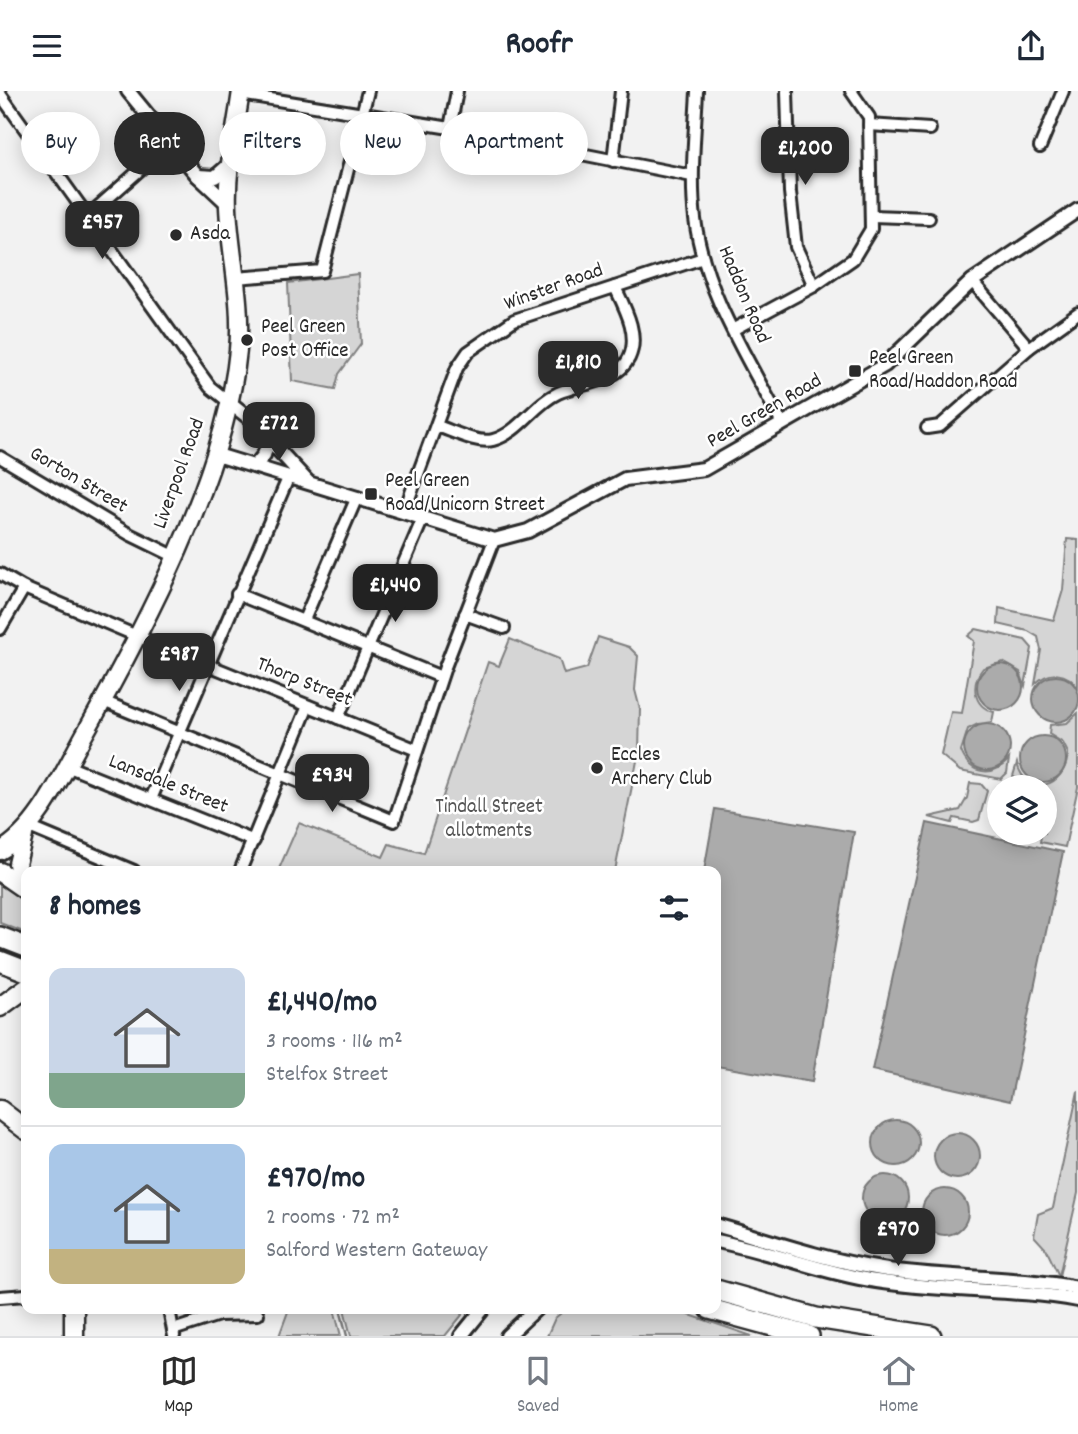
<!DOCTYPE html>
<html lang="en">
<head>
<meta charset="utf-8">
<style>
  :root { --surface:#fff; --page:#f2f2f3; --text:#1f2937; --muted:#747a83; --line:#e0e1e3; --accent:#2b2b2b }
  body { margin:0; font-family:Dekko,sans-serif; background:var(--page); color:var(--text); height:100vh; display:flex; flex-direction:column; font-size:26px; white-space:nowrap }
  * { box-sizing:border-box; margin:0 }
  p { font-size:23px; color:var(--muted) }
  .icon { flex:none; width:38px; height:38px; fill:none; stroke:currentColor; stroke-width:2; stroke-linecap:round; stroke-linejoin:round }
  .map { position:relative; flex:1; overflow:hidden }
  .drawer { position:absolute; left:21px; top:775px; width:700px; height:448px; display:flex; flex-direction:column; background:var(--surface); border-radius:14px; box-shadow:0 4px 18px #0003 }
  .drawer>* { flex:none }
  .banner { position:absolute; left:21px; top:21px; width:700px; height:63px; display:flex; gap:14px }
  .fabs { position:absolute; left:987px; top:684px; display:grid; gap:14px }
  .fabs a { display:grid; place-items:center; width:70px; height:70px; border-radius:50%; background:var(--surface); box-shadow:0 4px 18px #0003; font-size:35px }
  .price { position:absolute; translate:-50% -60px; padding:0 16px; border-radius:14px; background:var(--accent); color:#fff; font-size:23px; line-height:46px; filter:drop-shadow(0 2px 4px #0008) }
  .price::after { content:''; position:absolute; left:50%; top:42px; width:21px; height:16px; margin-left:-10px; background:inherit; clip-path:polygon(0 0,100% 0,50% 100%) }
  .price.selected { background:#222; color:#fff }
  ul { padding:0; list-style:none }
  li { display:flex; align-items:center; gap:21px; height:175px; padding:0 28px }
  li+li { border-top:2px solid var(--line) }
  li span { display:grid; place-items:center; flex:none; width:196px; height:140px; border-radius:14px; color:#555 }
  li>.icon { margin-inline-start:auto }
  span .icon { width:84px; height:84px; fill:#fffc; stroke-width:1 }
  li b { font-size:30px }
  h2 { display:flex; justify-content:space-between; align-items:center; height:84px; padding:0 28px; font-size:30px }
  .pill { padding:0 24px; border-radius:32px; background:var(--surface); box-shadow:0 4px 18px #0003; font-size:24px; line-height:63px }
  .pill.selected { background:var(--accent); color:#fff }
  header { display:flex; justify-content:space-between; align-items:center; height:91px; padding:0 28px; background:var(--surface); font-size:32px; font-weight:700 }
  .menu { display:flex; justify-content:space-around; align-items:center; height:98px; border-top:2px solid var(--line); background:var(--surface); font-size:19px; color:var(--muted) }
  .menu a { display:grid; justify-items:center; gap:4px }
  .menu .selected { color:var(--accent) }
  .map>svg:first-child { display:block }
  .green { fill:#d5d5d5; stroke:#808080; stroke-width:2 }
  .water { fill:#ababab; stroke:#787878; stroke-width:2 }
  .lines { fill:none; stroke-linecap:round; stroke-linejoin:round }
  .stream { stroke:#787878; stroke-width:2.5 }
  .minor-casing { stroke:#2b2b2b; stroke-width:16 }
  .tertiary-casing { stroke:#2b2b2b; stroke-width:18 }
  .primary-casing { stroke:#2b2b2b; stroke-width:21 }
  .trunk-casing { stroke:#2b2b2b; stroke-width:23 }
  .motorway-casing { stroke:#2b2b2b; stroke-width:24 }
  .minor { stroke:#fff; stroke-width:10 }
  .tertiary { stroke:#fff; stroke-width:12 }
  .primary { stroke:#fff; stroke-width:16 }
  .trunk { stroke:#fff; stroke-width:18 }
  .motorway { stroke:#fff; stroke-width:19 }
  .poi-dot { fill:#2b2b2b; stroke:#fff; stroke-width:2.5 }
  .labels { text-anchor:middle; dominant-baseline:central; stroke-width:5; stroke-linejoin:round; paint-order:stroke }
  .poi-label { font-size:21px; fill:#2b2b2b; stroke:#fff; text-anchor:start }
  .street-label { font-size:21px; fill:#2b2b2b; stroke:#fff }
  .park-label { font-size:21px; fill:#565656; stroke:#fff }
</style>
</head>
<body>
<header><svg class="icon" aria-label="menu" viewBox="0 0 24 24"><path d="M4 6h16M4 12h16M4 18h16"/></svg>Roofr<svg class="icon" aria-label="share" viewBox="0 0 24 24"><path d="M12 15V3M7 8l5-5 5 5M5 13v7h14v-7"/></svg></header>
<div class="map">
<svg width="1078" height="1245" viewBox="0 0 1078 1245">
  <rect width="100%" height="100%" fill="#f2f2f2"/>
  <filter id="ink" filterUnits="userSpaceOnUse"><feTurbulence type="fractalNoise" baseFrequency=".0143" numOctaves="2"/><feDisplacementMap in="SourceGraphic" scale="14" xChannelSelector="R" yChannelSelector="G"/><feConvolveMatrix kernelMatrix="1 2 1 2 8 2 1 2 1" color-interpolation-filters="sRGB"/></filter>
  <g filter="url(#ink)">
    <!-- green -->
    <g class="green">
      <polygon points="358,183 361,253 339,283 335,298 292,290 288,192"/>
      <path d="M1067,448L1078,449V597C1067,580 1049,579 1035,593L1041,559L1038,546L1028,540L998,533L999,517L1054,529L1063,499Z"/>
      <path d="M976,538L1025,549L1032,557L1025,595L1020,581L1003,571L983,577C971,592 972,615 994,621L992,631L978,633L968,638L961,660C970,684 993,687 1009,668L1007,682L1001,688L960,680L941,664L951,621L962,622L974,550L968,545Z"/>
      <polygon points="598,546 629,556 638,565 635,599 640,618 639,660 615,780 278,780 299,732 383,766 389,753 424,762 488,571 499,575 510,548 559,568 564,583 587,577"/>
      <path d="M1078,622V696L1065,756L1040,751L1041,745L1027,742H1045V696H1022L1013,685L1017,672C1026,708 1066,697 1068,662L1063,652L1049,643L1050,634L1067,632Z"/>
      <polygon points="970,692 981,693 987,700 979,729 973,731 954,727 952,732 929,726 960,719 967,707"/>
      <polygon points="0,783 26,809 26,842 0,832"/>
      <polygon points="1078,1000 1078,1102 1059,1185 1046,1158 1034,1145 1038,1123 1053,1117"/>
      <polygon points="289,1218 334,1218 341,1245 279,1245"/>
      <polygon points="344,1218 467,1218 445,1245 351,1245"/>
      <polygon points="566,1218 672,1218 752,1245 547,1245 555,1227"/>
    </g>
    <!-- water -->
    <g class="water">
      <circle cx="1000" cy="596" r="23"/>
      <circle cx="1056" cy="608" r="23"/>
      <circle cx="987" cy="656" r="23"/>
      <circle cx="1043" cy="668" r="23"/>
      <polygon points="715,718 854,741 812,991 716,975 716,780 704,780"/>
      <polygon points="927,732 1063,761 1010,1010 872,979"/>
      <circle cx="896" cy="1052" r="23"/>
      <circle cx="957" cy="1065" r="23"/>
      <circle cx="885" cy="1107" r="23"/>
      <circle cx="945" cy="1121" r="23"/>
    </g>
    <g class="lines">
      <!-- stream -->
      <polyline class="stream" points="340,1218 347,1245"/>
      <defs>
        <g id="minor">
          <path d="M697,0C695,42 690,86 695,128C704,201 749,269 782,333"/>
          <polyline points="787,0 790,101 796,156 814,195"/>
          <polyline points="0,3 210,296 229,311"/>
          <polyline points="240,3 450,37 692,85"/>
          <polyline points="869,34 930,38"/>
          <polyline points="450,37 457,0"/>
          <polyline points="1040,56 1063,0"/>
          <polyline points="613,70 621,0"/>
          <polyline points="89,124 160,61"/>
          <polyline points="872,125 929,127"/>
          <polyline points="235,187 322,180 368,0"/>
          <polyline points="972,190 1029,257"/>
          <polyline points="734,238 814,195 853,168 871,138 869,26 851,0"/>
          <path d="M437,335C453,340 477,353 493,349C519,342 534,313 558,302C580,292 617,292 629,267C640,244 625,217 615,196"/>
          <polyline points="927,337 940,335 1029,257 1078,222"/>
          <polyline points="0,366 129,443 174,465"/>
          <polyline points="404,421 457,277 468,261 514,229 703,167"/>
          <polyline points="0,483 24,497 137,545 417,659"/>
          <polyline points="237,503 441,586"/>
          <polyline points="465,523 504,537"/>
          <polyline points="304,529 357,406"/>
          <polyline points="0,538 24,497"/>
          <polyline points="103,610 394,730 445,576 494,449"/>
          <polyline points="338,627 423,427"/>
          <polyline points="67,675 254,750"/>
          <polyline points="151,708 289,385"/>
          <polyline points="29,736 134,780"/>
          <polyline points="240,780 308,615"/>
          <polyline points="0,1206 26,1204"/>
          <polyline points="169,1218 174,1245"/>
          <polyline points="173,1239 219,1224 258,1223"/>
        </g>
        <g id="tertiary">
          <polyline points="128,0 197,84 228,113"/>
          <polyline points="198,85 215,86 231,72"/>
          <polyline points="229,311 248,326 307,390"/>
          <polyline points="214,363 494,449 528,440 625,388 704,378 885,274 972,190 1078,119"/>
          <polyline points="255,375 264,364 269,349"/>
          <path d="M716,1134C770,1150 825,1169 881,1178C946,1188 1013,1185 1078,1197"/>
          <path d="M716,1150C770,1160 822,1182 876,1190C943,1201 1011,1197 1078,1209"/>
          <polyline points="461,1245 483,1218"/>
          <polyline points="507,1245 536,1218"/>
        </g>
        <g id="primary">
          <polyline points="24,744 17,773 24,797"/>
          <path d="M0,760C37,740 63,682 83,646C144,537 226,384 238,259C243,212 230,163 228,116C226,78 236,38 241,0"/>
        </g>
        <g id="trunk">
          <polyline points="0,781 26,799"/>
          <polyline points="0,916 26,897"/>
          <polyline points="0,1019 26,1039"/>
          <polyline points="74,1218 74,1245"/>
        </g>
        <g id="motorway">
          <polyline points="0,846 26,856"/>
          <polyline points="0,870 26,880"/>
          <polyline points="716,1199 816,1227 931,1245"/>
          <polyline points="710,1218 809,1245"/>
        </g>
      </defs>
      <!-- minor casing -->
      <use href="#minor" class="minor-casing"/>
      <!-- tertiary casing -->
      <use href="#tertiary" class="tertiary-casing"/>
      <!-- primary casing -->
      <use href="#primary" class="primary-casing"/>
      <!-- trunk casing -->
      <use href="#trunk" class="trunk-casing"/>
      <!-- motorway casing -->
      <use href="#motorway" class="motorway-casing"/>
      <!-- minor -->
      <use href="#minor" class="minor"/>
      <!-- tertiary -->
      <use href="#tertiary" class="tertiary"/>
      <!-- primary -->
      <use href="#primary" class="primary"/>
      <!-- trunk -->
      <use href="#trunk" class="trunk"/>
      <!-- motorway -->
      <use href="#motorway" class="motorway"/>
    </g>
  </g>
  <!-- markers -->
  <g class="poi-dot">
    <circle cx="176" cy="144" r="7"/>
    <circle cx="247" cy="249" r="7"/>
    <rect x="848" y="273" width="14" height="14" rx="3.5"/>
    <rect x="364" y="396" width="14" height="14" rx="3.5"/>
    <circle cx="597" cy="677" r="7"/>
  </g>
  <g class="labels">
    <!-- poi labels -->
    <g class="poi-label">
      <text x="190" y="144">Asda</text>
      <text x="261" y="237">Peel Green<tspan x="261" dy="24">Post Office</tspan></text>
      <text x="869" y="268">Peel Green<tspan x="869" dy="24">Road/Haddon Road</tspan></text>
      <text x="385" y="391">Peel Green<tspan x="385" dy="24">Road/Unicorn Street</tspan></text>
      <text x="611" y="665">Eccles<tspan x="611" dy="24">Archery Club</tspan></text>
    </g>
    <!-- street labels -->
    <g class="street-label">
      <text transform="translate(554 197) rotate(-20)">Winster Road</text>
      <text transform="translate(743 204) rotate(67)">Haddon Road</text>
      <text transform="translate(765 321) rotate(-30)">Peel Green Road</text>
      <text transform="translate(180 383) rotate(-70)">Liverpool Road</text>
      <text transform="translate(78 390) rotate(31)">Gorton Street</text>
      <text transform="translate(304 592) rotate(22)">Thorp Street</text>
      <text transform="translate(168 694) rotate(22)">Lansdale Street</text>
    </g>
    <!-- park labels -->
    <g class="park-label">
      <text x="489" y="717">Tindall Street<tspan x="489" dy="24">allotments</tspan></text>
    </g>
  </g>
</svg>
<div class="fabs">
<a><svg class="icon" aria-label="layers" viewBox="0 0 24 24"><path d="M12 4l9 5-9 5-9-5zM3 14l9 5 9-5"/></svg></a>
</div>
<b class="price" style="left:805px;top:96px">£1,200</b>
<b class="price" style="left:102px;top:170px">£957</b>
<b class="price" style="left:578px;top:310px">£1,810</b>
<b class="price" style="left:279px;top:371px">£722</b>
<b class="price selected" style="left:395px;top:533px">£1,440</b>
<b class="price" style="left:179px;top:602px">£987</b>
<b class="price" style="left:332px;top:723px">£934</b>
<b class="price" style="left:898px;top:1177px">£970</b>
<div class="banner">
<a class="pill">Buy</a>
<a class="pill selected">Rent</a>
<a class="pill">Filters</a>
<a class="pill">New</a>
<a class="pill">Apartment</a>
</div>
<section class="drawer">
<h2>8 homes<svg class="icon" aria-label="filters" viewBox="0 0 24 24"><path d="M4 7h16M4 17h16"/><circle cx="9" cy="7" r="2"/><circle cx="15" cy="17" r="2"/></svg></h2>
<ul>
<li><span style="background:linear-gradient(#c9d6e8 75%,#7fa58c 0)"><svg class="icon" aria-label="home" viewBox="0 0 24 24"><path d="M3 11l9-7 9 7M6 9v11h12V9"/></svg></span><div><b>£1,440/mo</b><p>3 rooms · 116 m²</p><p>Stelfox Street</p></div></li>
<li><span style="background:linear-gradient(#a9c7e8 75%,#c2b280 0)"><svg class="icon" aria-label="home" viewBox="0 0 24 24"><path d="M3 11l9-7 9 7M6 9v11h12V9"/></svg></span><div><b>£970/mo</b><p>2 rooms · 72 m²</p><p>Salford Western Gateway</p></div></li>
</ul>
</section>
</div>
<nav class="menu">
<a class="selected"><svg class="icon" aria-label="map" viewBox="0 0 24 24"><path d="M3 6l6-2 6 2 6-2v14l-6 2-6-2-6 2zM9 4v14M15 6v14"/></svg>Map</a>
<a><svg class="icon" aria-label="saved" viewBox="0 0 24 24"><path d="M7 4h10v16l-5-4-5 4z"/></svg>Saved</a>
<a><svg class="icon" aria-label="home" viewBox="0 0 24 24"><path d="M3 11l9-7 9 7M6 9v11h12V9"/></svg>Home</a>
</nav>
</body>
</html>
